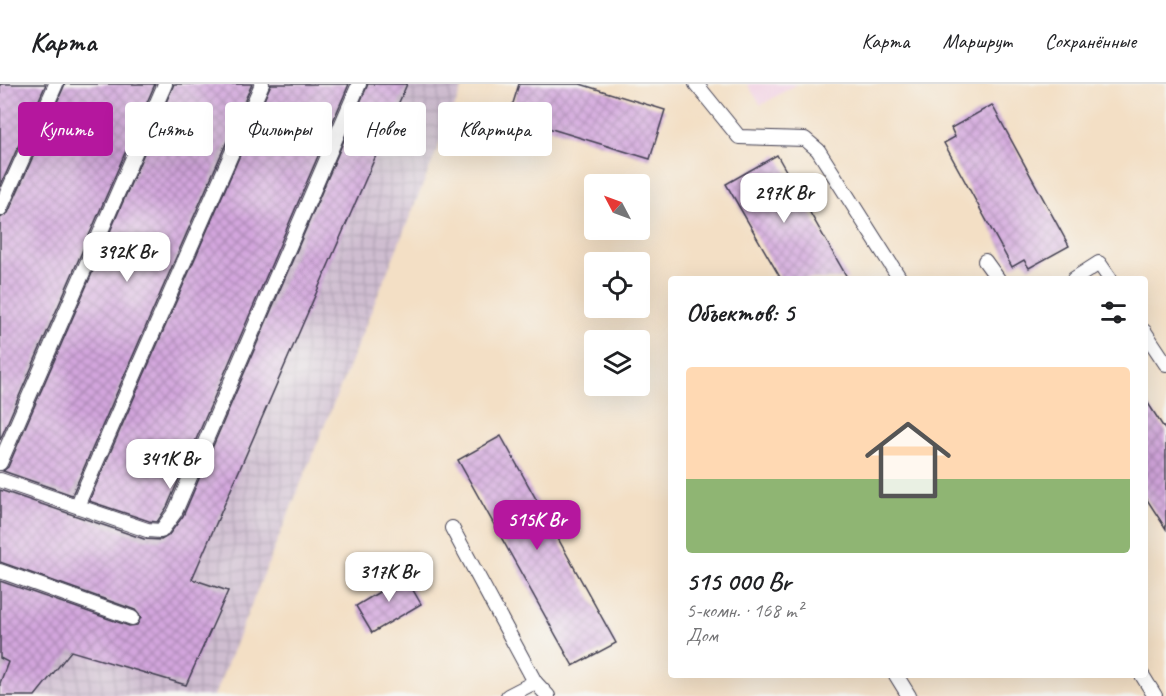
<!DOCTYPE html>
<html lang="ru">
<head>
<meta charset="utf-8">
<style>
  :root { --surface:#fff; --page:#f2f2f2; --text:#202124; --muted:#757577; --line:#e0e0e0; --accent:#b5179e }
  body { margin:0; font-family:Caveat,sans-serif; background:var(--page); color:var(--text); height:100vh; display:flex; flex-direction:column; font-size:22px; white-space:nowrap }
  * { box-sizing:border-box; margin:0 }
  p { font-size:20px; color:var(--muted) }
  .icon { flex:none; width:33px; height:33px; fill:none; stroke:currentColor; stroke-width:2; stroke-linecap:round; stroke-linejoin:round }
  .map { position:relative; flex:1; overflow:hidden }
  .drawer { position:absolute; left:668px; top:192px; width:480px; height:402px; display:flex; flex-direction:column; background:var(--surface); border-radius:6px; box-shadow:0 6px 24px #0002 }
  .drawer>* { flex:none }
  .banner { position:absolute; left:18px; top:18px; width:560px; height:54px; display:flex; gap:12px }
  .needle { width:39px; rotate:311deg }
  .fabs { position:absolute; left:584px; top:90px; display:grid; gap:12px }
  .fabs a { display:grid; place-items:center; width:66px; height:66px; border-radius:6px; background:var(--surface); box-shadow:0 6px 24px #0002; font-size:30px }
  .price { position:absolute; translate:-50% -51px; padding:0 14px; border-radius:12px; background:#fff; color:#222; font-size:20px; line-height:39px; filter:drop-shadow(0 2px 3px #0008) }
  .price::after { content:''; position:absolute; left:50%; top:36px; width:18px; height:14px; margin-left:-9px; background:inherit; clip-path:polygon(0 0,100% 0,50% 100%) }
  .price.current { background:var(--accent); color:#fff }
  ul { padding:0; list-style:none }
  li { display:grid; align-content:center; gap:12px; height:318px; padding:0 18px }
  li span { display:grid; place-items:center; height:186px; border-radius:6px; color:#555 }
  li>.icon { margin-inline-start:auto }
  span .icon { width:108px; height:108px; fill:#fffc; stroke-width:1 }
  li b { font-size:26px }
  h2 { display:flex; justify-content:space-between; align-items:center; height:72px; padding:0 18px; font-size:26px }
  .chip { padding:0 21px; border-radius:6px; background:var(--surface); box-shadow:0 6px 24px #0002; font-size:21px; line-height:54px }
  .chip.current { background:var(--accent); color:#fff }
  header { display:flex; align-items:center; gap:36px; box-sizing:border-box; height:84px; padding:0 30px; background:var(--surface); border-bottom:2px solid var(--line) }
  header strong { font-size:28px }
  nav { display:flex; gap:33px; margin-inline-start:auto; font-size:21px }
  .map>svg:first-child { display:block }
  .built { fill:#f2cfe2 }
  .industrial { fill:url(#industrial-grid) }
  .building { fill:url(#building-cross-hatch) }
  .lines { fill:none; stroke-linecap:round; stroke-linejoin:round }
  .lane-casing { stroke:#413e50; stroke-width:16 }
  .lane { stroke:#fff; stroke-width:14 }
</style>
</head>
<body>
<header>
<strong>Карта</strong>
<nav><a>Карта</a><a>Маршрут</a><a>Сохранённые</a></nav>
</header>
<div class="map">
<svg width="1166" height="612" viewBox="0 0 1166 612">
  <defs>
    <pattern id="industrial-grid" width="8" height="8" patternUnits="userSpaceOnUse" patternTransform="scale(1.5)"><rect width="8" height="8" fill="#cfbdd0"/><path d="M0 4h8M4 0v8" fill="none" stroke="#b1a2b4"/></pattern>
    <pattern id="building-cross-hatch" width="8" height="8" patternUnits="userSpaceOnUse" patternTransform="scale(1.5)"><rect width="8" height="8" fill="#d3a6dd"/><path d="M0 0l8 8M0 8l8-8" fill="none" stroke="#ab87b4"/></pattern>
  </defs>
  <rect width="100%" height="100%" fill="#f6f6f2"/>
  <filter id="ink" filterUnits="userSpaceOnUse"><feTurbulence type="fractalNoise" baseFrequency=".0167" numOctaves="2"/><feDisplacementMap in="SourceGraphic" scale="12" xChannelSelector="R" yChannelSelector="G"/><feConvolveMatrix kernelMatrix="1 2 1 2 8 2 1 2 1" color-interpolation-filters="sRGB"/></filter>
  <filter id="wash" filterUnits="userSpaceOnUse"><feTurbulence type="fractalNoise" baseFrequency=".008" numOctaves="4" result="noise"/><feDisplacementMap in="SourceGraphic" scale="24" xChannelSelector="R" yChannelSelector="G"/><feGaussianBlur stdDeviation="1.35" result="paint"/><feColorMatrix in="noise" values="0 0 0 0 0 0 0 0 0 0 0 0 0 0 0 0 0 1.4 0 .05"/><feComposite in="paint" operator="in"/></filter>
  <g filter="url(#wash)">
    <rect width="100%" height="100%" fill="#f3dfc5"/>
    <!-- built -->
    <polygon class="built" points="747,0 797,0 761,21"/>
    <!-- industrial -->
    <polygon class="industrial" points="0,0 464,0 214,612 0,612"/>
    <g id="blocks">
      <!-- building -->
      <g class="building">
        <polygon points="0,0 46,0 0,103"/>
        <polygon points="65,0 155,0 0,356 0,134 8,129"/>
        <polygon points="174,0 252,0 72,411 3,387 8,383"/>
        <polygon points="271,0 349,0 167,423 157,438 149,437 89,417"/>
        <polygon points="368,0 407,0 192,495 228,507 186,601 71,567 35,612 0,612 0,599 8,578 0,574 0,497 129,542 137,541 141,533 135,526 0,478 0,406 144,455 161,456 168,452 183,432"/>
        <polygon points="519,0 580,0 665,26 650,75 509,32"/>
        <polygon points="992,21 1069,162 1029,184 1024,176 1012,183 944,59 955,53 951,44"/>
        <polygon points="777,71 848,195 781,195 726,100"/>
        <polygon points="1144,313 1166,347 1166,445 1144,411"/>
        <polygon points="501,352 616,559 573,582 458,376"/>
        <polygon points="402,487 421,520 372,549 356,522 381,507 378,502"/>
      </g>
    </g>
  </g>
  <g filter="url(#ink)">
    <use href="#blocks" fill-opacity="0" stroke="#413e50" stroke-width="1.5"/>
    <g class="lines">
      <defs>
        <g id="lane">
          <polyline points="696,0 739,53 805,55 818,66 900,195"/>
          <polyline points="0,125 56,0"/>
          <polyline points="985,177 998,195"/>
          <polyline points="1074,195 1099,179 1110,195"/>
          <polyline points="1144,247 1166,280"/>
          <polyline points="0,379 165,0"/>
          <polyline points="0,396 147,446 161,447 175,428 359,0"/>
          <polyline points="78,420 262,0"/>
          <polyline points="452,444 535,598 548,612"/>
          <polyline points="0,487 132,534"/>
          <polyline points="896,591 909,612"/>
          <polyline points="1142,591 1155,612"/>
          <polyline points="508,612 535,598"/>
        </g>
      </defs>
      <!-- lane casing -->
      <use href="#lane" class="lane-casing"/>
      <!-- lane -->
      <use href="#lane" class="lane"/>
    </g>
  </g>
</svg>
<div class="fabs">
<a><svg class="needle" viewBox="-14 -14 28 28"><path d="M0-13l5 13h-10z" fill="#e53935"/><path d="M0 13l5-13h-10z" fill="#757577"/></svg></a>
<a><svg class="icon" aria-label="locate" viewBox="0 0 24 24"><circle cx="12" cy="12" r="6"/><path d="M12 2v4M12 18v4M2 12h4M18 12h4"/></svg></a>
<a><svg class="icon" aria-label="layers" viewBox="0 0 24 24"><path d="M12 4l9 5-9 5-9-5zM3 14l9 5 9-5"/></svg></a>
</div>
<b class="price" style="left:784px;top:140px">297K Br</b>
<b class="price" style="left:127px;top:199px">392K Br</b>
<b class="price" style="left:170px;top:406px">341K Br</b>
<b class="price current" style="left:537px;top:467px">515K Br</b>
<b class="price" style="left:389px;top:519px">317K Br</b>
<div class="banner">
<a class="chip current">Купить</a>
<a class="chip">Снять</a>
<a class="chip">Фильтры</a>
<a class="chip">Новое</a>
<a class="chip">Квартира</a>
</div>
<section class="drawer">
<h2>Объектов: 5<svg class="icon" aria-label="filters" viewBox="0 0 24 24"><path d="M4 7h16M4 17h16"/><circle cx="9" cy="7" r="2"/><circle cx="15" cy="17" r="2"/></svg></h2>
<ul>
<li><span style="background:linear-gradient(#ffd9b3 60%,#8fb573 0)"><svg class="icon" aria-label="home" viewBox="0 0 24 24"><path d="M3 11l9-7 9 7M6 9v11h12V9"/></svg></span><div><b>515 000 Br</b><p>5-комн. · 168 m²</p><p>Дом</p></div></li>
</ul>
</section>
</div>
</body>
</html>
